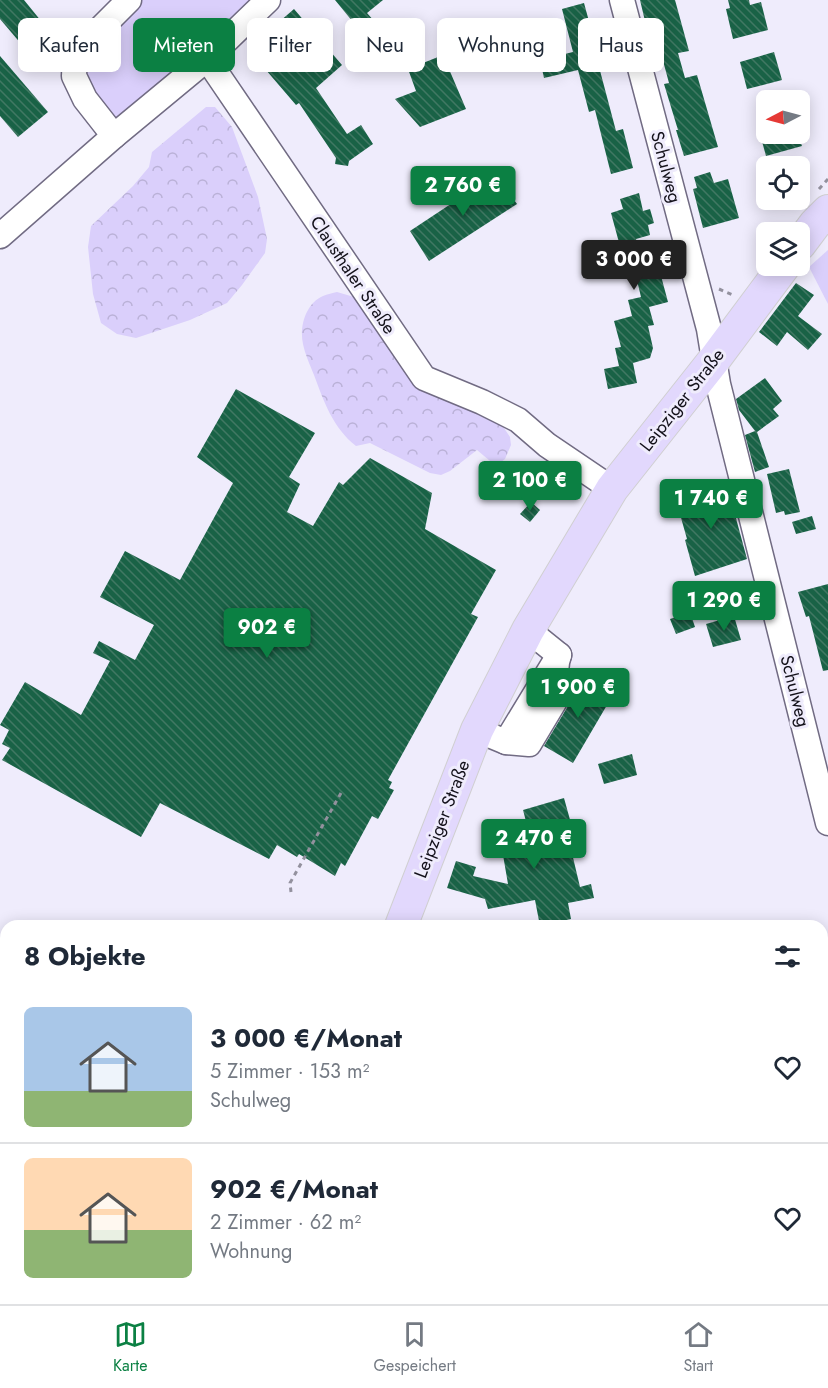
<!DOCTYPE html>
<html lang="de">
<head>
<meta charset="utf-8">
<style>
  :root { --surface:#fff; --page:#f2f2f3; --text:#1f2937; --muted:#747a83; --line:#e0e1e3; --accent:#0b8043 }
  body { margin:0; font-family:Jost,sans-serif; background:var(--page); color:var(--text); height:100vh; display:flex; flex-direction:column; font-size:22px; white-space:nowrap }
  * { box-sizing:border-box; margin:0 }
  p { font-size:20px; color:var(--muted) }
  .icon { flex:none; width:33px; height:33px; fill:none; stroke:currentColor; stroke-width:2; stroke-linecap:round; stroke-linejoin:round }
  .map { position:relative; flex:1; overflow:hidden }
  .sheet { position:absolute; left:0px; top:920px; width:828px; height:386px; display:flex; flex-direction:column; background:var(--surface); border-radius:18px 18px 0 0; box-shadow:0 3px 15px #0003 }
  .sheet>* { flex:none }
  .hud { position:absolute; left:18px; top:18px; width:792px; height:54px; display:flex; gap:12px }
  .needle { width:39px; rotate:264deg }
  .controls { position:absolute; left:756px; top:90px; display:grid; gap:12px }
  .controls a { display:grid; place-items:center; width:54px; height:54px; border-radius:9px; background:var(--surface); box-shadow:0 3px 15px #0003; font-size:30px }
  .price { position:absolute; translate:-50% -51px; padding:0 14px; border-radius:6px; background:var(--accent); color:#fff; font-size:20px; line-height:39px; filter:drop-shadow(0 2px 3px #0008) }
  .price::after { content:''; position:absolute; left:50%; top:36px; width:18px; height:14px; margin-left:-9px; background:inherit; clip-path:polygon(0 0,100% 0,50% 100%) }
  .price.selected { background:#222; color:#fff }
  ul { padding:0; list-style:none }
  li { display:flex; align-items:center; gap:18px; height:150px; padding:0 24px }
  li+li { border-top:2px solid var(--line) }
  li span { display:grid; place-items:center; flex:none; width:168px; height:120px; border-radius:9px; color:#555 }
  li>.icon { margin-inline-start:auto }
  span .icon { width:72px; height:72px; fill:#fffc; stroke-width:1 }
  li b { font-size:26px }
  h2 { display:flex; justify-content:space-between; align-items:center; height:72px; padding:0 24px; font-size:26px }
  .chip { padding:0 21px; border-radius:9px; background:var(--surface); box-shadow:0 3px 15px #0003; font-size:21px; line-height:54px }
  .chip.selected { background:var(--accent); color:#fff }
  .menu { display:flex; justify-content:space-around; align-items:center; height:84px; border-top:2px solid var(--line); background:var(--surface); font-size:16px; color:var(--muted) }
  .menu a { display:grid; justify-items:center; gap:3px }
  .menu .selected { color:var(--accent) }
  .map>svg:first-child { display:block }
  .grass { fill:#dacffb }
  .forest { fill:url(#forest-crowns) }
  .building { fill:url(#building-back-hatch) }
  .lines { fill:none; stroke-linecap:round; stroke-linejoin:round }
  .minor-casing { stroke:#716b83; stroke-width:27 }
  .major-casing { stroke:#d0cfd1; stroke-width:34 }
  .path { stroke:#93919e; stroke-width:3; stroke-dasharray:4.5 4.5; stroke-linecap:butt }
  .minor { stroke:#fff; stroke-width:24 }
  .major { stroke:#e2d8fd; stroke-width:32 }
  .labels { text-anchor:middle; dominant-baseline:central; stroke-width:6; stroke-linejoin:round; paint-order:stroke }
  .street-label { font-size:18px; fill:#13111a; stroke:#efecfc }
</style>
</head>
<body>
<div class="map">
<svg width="828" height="1304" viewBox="0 0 828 1304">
  <defs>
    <pattern id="forest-crowns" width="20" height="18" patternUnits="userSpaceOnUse" patternTransform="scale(1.5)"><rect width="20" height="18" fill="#dacffb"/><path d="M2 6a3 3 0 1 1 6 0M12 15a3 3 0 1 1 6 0" fill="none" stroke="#bab1d7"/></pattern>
    <pattern id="building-back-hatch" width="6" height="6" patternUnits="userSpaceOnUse" patternTransform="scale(1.5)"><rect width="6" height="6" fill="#196246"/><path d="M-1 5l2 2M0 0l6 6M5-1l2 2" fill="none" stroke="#417863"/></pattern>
  </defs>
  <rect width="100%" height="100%" fill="#efecfc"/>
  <!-- grass -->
  <g class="grass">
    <polygon points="129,0 268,0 114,136 75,54"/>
    <polygon points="828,250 828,304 809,267"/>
    <polygon points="0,1031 6,1033 6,1084 0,1083"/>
    <polygon points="822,1295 825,1295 828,1304 782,1304 805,1299 822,1299"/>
  </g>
  <!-- forest -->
  <g class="forest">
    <polygon points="206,107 215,107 232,127 258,197 267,239 265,253 242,285 227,303 190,320 136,338 117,334 101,323 93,294 88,247 91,226 133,186 149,167 152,152"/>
    <path d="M337,292L354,297L403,365L473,407L504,428L510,437L511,445L505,459L496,466L477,450L450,471L441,475L430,473L370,443L356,446C333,428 324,402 314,375C310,365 305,354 303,344C299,327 306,303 323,296C327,294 333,293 337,292Z"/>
    <polygon points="0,991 6,993 6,1033 0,1031"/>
    <polygon points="0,1083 6,1084 6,1114 0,1114"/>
    <polygon points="406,1299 713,1299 714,1304 411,1304"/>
  </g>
  <!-- building -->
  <g class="building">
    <polygon points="0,0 24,0 50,32 28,52 0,19"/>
    <polygon points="335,0 383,0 367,13 375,22 362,33"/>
    <polygon points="640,0 675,0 689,51 678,53 685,78 697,75 718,147 684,156 676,130 678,130 664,84 669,83 662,57 654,59"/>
    <polygon points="728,0 749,0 750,5 761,2 768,30 733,39 726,9 730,8"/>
    <polygon points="584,3 596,47 594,48 616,131 623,129 633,168 611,174 595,110 589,112 578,70 544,78 540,60 573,52 562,9"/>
    <polygon points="294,9 342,65 316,88 347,134 361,125 373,144 349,161 348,166 335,164 336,158 299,103 296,105 248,49"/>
    <polygon points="774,52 782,80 747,89 740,62"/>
    <polygon points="443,55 466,109 420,127 395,99 416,91 408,69"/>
    <polygon points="0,56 48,112 18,137 0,116"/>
    <polygon points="760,134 798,134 802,146 766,156"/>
    <polygon points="710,172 714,183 728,179 739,218 703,228 693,189 697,188 694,177"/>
    <polygon points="496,174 517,204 429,261 410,231"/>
    <polygon points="639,193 643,211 650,209 654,223 648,225 650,235 636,239 643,265 657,261 668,302 649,307 654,325 648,326 653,348 650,358 633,363 637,383 608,389 604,369 619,366 615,348 621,347 614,321 632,316 628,300 641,297 634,268 609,275 604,255 621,250 611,213 623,209 620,199"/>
    <polygon points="796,283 814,295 798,316 822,334 808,350 787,332 777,346 759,332"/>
    <polygon points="765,378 782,401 773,409 779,416 757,432 769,467 755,472 745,435 755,431 739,410 736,399"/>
    <polygon points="236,389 315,433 289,477 300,484 287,512 313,526 339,482 343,485 370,458 432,493 425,529 496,570 471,614 478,617 388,780 392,782 389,788 394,790 378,819 372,816 345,866 341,863 335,876 299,854 297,857 277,845 269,859 160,803 141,837 2,760 10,748 2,744 9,730 0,725 25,682 81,715 110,661 93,653 99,641 135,660 154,625 100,597 125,551 180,580 233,483 197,457"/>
    <polygon points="789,469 800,512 785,515 784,511 776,513 767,474"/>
    <polygon points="727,485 747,559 695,576 685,540 687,539 676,500"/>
    <polygon points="531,502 540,510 530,522 520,514"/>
    <polygon points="812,516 816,529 796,534 792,522"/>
    <polygon points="828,584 828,670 823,671 809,616 806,617 798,592"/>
    <polygon points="690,612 695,627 676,634 670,619"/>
    <polygon points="734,616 741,640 713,647 706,624"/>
    <polygon points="571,668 608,690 602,702 607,705 573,763 544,746 577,691 579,685 578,679"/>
    <polygon points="632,754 637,775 604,784 598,764"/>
    <polygon points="564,798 572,827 566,828 580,887 591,884 594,898 568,903 571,919 540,926 535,900 488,909 485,899 447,888 456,861 476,867 473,876 508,884 503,855 533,848 523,810"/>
  </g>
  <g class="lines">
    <defs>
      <g id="minor">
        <polyline points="622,0 709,329 718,384 828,823"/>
        <polyline points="207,59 424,378 482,402 518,420 547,445 612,489"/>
        <polyline points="114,136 85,99 74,76 75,54 129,0"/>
        <polyline points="0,236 114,136 207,59 268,0"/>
        <path d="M477,730L506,742L529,744L565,684C555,676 555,667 559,655L528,630"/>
        <polyline points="506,742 559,655"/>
      </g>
      <g id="major">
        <polyline points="800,244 815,224 828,211"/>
        <polyline points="401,926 477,730 528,630 612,489 714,360 784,266"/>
        <polyline points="275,1304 276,1299"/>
      </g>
    </defs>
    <!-- minor casing -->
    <use href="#minor" class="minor-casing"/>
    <!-- major casing -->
    <use href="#major" class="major-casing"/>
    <!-- path -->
    <g class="path">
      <polyline points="819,189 828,179"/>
      <polyline points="719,289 733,295"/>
      <polyline points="291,892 290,883 341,793"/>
    </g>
    <!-- minor -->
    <use href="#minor" class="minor"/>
    <!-- major -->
    <use href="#major" class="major"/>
  </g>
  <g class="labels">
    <!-- street labels -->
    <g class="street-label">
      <text transform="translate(666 167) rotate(75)">Schulweg</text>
      <text transform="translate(353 275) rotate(56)">Clausthaler Straße</text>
      <text transform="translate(682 400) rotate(-52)">Leipziger Straße</text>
      <text transform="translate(795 691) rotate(76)">Schulweg</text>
      <text transform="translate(442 819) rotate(-69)">Leipziger Straße</text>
    </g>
  </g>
</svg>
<div class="controls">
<a><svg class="needle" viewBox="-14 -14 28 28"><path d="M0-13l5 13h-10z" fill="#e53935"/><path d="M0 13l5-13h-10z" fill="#747a83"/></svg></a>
<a><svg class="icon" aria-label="locate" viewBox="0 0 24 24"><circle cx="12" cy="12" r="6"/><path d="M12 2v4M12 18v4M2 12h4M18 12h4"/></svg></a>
<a><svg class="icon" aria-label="layers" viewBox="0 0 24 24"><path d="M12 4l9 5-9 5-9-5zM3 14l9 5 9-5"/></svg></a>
</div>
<b class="price" style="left:463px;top:217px">2 760 €</b>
<b class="price selected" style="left:634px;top:291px">3 000 €</b>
<b class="price" style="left:530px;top:512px">2 100 €</b>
<b class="price" style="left:711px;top:530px">1 740 €</b>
<b class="price" style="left:724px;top:632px">1 290 €</b>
<b class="price" style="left:267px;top:659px">902 €</b>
<b class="price" style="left:578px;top:719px">1 900 €</b>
<b class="price" style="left:534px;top:870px">2 470 €</b>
<div class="hud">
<a class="chip">Kaufen</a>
<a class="chip selected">Mieten</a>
<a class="chip">Filter</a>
<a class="chip">Neu</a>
<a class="chip">Wohnung</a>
<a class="chip">Haus</a>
</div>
<section class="sheet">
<h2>8 Objekte<svg class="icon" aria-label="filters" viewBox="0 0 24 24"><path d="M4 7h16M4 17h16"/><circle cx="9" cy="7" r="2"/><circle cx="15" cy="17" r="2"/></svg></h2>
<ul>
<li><span style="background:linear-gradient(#a9c7e8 70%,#8fb573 0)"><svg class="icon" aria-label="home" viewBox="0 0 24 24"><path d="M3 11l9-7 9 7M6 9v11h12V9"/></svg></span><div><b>3 000 €/Monat</b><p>5 Zimmer · 153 m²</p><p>Schulweg</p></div><svg class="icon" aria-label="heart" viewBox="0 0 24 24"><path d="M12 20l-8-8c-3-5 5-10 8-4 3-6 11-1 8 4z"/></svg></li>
<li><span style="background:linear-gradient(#ffd9b3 60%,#8fb573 0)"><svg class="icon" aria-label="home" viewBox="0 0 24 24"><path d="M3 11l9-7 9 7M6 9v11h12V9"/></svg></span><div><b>902 €/Monat</b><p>2 Zimmer · 62 m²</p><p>Wohnung</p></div><svg class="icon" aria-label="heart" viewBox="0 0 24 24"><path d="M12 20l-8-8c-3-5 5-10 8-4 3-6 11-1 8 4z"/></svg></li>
</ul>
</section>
</div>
<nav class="menu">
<a class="selected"><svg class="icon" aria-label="map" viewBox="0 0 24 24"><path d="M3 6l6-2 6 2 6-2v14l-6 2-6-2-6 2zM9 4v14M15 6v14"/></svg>Karte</a>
<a><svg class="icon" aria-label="saved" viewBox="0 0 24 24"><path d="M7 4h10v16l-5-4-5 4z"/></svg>Gespeichert</a>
<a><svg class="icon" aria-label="home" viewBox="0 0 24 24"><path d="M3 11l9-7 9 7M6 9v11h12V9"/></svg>Start</a>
</nav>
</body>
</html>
